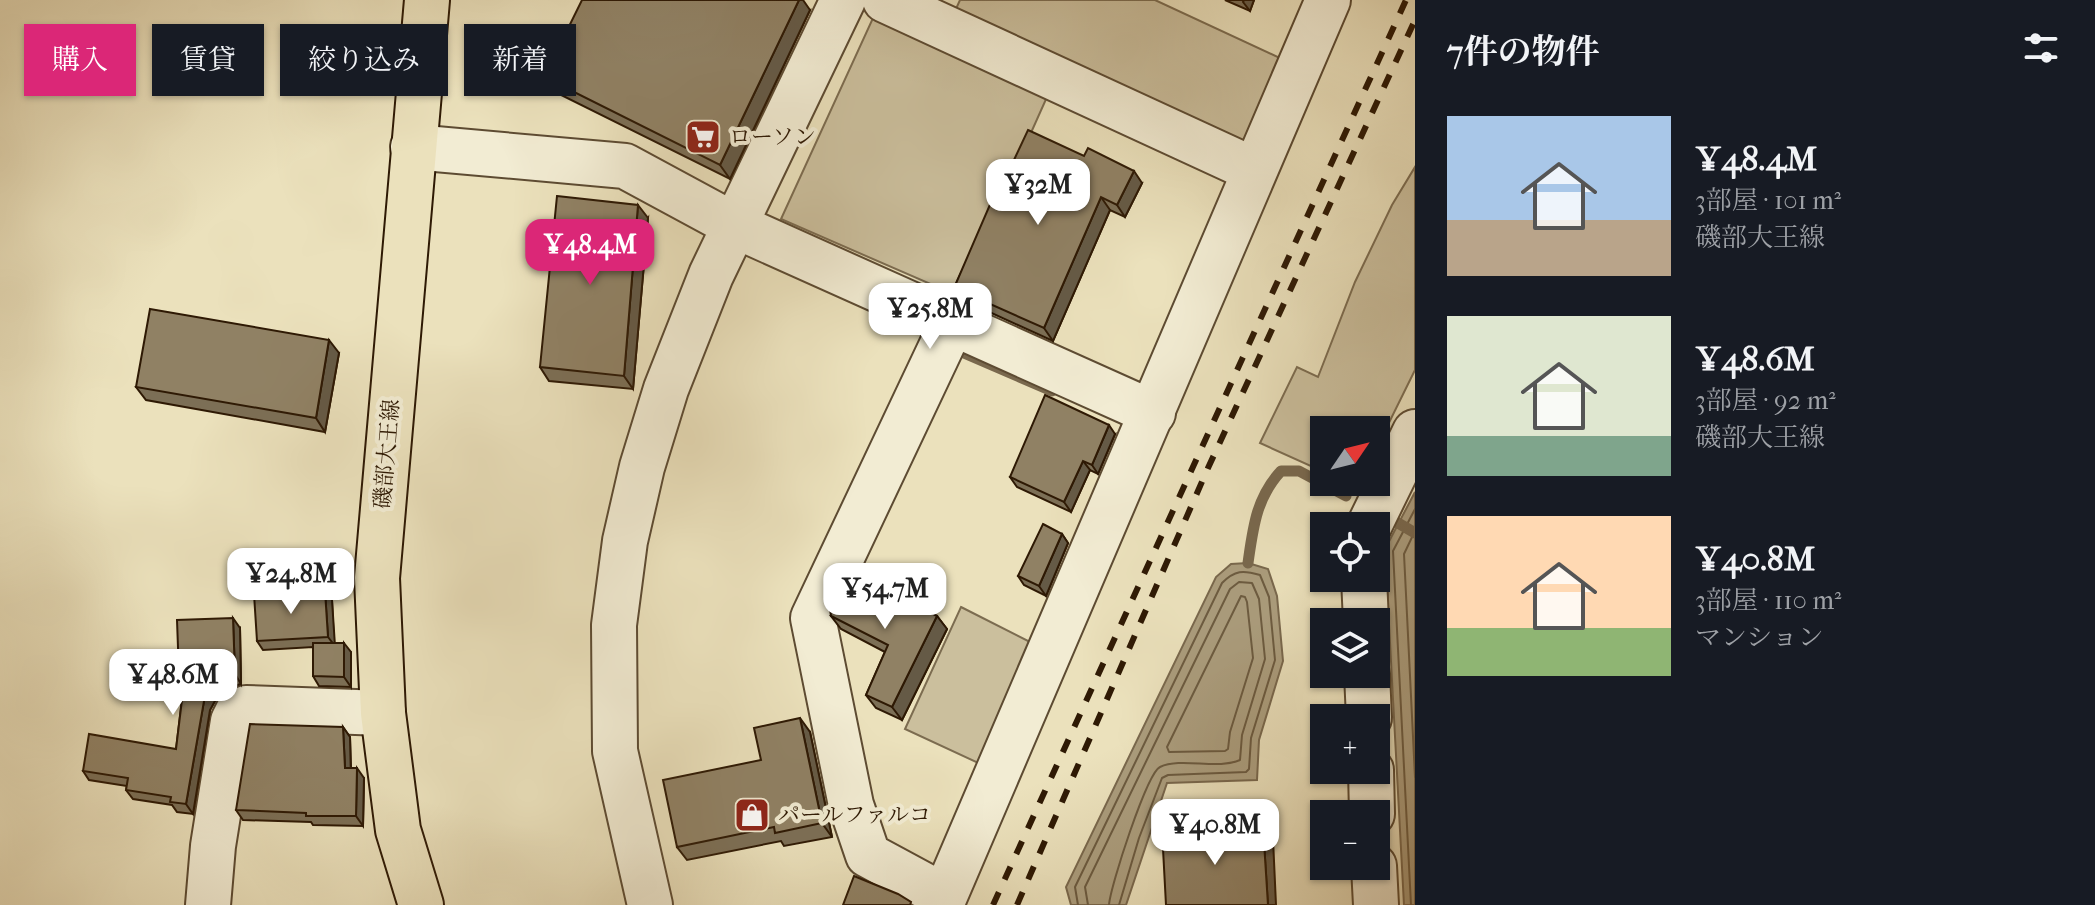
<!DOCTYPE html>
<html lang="ja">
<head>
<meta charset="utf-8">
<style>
  :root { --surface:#171b24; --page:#242831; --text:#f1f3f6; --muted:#9ea1a6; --accent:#db2777 }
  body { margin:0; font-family:"IM FELL French Canon","Noto Serif JP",serif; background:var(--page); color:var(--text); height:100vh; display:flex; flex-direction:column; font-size:30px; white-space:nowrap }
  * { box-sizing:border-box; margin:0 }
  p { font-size:26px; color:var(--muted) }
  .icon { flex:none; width:44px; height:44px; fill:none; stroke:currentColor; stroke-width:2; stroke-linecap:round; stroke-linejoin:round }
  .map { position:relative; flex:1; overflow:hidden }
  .sheet { display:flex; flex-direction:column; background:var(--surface); width:680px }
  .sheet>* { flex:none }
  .hud { position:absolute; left:24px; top:24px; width:760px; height:72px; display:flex; gap:16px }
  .needle { width:52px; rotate:55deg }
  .controls { position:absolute; left:1310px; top:416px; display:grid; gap:16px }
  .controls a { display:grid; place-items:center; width:80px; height:80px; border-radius:0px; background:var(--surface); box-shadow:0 2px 6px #0004; font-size:40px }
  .price { position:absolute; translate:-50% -68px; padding:0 18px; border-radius:16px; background:#fff; color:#222; font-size:26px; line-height:52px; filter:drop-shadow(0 2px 4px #0008) }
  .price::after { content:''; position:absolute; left:50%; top:48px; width:24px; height:18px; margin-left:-12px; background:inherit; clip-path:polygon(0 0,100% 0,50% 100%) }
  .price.current { background:var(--accent); color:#fff }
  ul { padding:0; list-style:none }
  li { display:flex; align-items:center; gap:24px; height:200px; padding:0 32px }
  li span { display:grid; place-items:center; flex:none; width:224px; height:160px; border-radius:0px; color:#555 }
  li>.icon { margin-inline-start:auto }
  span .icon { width:96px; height:96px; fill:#fffc; stroke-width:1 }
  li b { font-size:34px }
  h2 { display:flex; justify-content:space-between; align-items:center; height:96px; padding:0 32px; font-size:34px }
  .tag { padding:0 28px; border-radius:0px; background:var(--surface); box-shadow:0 2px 6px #0004; font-size:28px; line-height:72px }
  .tag.current { background:var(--accent); color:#fff }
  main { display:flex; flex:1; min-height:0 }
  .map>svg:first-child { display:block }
  .green { fill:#cbbf9d; stroke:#7c6c50; stroke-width:2 }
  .water { fill:#ab9d7d; stroke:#79684d; stroke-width:2 }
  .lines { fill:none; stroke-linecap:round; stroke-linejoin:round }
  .shore { stroke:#6c5b40; stroke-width:2 }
  .stream { stroke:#79684d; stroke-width:11 }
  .minor-casing { stroke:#5d4b32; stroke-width:48 }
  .major-casing { stroke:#2e1904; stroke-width:48 }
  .minor { stroke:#f2ecd3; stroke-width:44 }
  .major { stroke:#ebe1bc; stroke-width:44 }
  .rail { stroke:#2e1904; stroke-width:6; stroke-dasharray:14 14; stroke-linecap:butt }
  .wall { fill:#7c6f56; stroke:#2e1904; stroke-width:2 }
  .shaded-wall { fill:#655a46; stroke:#2e1904; stroke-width:2 }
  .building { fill:#908164; stroke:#2e1904; stroke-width:2 }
  .labels { text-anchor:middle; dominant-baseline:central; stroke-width:8; stroke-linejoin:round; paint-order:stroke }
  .poi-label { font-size:22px; fill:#2e1904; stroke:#f2ecd3; text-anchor:start }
  .street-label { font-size:22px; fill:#2e1904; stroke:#f2ecd3 }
</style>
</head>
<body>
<main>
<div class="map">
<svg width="1415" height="905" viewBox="0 0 1415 905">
  <rect width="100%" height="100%" fill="#ebe1bc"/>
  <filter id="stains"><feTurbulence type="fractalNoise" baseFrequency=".0025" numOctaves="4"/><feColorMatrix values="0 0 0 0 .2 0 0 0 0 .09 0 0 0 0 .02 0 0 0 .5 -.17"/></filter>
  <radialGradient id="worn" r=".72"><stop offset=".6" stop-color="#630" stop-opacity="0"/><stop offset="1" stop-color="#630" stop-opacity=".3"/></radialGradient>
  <!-- green -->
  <g class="green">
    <polygon points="960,0 1155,0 1282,59 1248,139 1236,145 955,11"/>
    <polygon points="873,18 1047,97 958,296 781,219"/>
    <polygon points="1415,167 1415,370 1376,449 1376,430 1324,430 1324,472 1260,443 1297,367 1318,377 1355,282 1392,205"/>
    <polygon points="961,607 1038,646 987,767 905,729"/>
  </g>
  <!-- water -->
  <g class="water">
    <polygon points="1415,492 1415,905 1404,905 1385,549"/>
    <polygon points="1248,563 1268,569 1277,596 1283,661 1259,740 1257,780 1167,783 1126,905 1071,905 1066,887 1216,577 1231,564"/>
  </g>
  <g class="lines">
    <!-- shore -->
    <g class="shore">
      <polyline points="1415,531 1404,554 1415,777"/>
      <polygon points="1241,596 1245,597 1247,602 1253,658 1230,732 1228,749 1225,751 1169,752 1167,747"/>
      <path d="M1078,905L1075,887L1222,583C1235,570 1243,570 1260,575L1269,597L1275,660L1251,738L1249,769L1246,772L1168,775L1162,778L1139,838L1119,905"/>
      <path d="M1088,905L1085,887L1230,589L1239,582L1252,583L1259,599L1265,659L1242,735L1240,760C1218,770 1181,757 1160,767C1147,773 1110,887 1109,905"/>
      <polyline points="1411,905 1393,551 1415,509"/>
    </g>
    <!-- stream -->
    <g class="stream">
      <polyline points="950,347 1052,391"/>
      <polyline points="1398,523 1415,533"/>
      <path d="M1248,563C1253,528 1256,498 1281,471H1299L1346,496"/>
    </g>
    <defs>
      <g id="minor">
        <polyline points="885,0 1254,170"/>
        <polyline points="413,147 625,166 736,226 1153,413"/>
        <polyline points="1369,526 1415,432"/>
        <polyline points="1364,578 1366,622"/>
        <polyline points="1367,674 1369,718"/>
        <polyline points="1371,770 1372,814"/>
        <polyline points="1374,866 1376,905"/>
        <polyline points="944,896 868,855 851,805 813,618 952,324"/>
        <polyline points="208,905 213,846 233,721 238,711 246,708 383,713"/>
        <polyline points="650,905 615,751 614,625 625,541 642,467 666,389 711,275 843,0"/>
        <polyline points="941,905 1328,0"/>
      </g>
      <polyline id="major" points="421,905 398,830 383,713 377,578 427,0"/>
    </defs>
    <!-- minor casing -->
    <use href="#minor" class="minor-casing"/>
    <!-- major casing -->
    <use href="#major" class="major-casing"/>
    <!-- minor -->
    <use href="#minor" class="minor"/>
    <!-- major -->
    <use href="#major" class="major"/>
    <!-- rail -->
    <g class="rail">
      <polyline points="993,905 1406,0"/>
      <polyline points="1017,905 1208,468 1415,20"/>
    </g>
  </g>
  <!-- wall -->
  <g class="wall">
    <polygon points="1225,0 1254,0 1250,11"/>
    <polygon points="810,10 730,179 553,91 544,77"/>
    <polygon points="1142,183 1125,217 1110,210 1053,341 963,300 954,288 998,194"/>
    <polygon points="648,218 633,389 549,381 540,367"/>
    <polygon points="339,353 325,432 146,400 136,387"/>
    <polygon points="1115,434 1098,474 1090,470 1071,512 1017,487 1010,477"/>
    <polygon points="1062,534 1068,543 1046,596 1024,585 1018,576"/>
    <polygon points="325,591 332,600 334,643 351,652 351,687 319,686 313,676 313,647 263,650 257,641"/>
    <polygon points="831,616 937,616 947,629 902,720 876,708 866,695 885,652 841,629"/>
    <polygon points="240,628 241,684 228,688 216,699 210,710 193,814 177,812 172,805 133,799 126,790 127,786 89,780 83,771 176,749 184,682 179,675"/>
    <polygon points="343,727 350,737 351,768 364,778 363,826 313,825 311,822 243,820 236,810"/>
    <polygon points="810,732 832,837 784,846 781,841 687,860 677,847 761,760"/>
  </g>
  <!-- shaded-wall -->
  <g class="shaded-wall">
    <polygon points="799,0 803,0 810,10 730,179 720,165"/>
    <polygon points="1244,0 1254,0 1250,11 1243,2"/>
    <polygon points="1134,171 1142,183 1125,217 1117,205"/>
    <polygon points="1101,197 1110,210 1053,341 1044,328"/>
    <polygon points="638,205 648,218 633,389 624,376"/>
    <polygon points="329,340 339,353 325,432 316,418"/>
    <polygon points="1109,425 1115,434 1098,474 1092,465"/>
    <polygon points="1083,461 1090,470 1071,512 1064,502"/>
    <polygon points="1062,534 1068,543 1046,596 1039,586"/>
    <polygon points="325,591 332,600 335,646 328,637"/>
    <polygon points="937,616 947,629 902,720 892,707"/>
    <polygon points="233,618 240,628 241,684 235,674"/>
    <polygon points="344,643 351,652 351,687 344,677"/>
    <polygon points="210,689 216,699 210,710 193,814 186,804 204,701"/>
    <polygon points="800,718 810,732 832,837 822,823"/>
    <polygon points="343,727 350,737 351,778 345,768"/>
    <polygon points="357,768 364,778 363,826 356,816"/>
    <polygon points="1263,826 1273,839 1276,905 1268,905"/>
  </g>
  <!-- building -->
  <g class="building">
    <polygon points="582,0 799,0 720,165 544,77"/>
    <polygon points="1028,130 1084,156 1088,148 1134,171 1117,205 1101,197 1044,328 954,288 995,193 998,194"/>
    <polygon points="557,196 638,205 624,376 540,367"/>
    <polygon points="150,309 329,340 316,418 136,387"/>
    <polygon points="1045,395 1109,425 1092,465 1083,461 1064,502 1010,477"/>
    <polygon points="1043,524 1062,534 1039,586 1018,576"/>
    <polygon points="850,572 937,616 892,707 866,695 888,645 831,616 830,609"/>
    <polygon points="325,591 328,637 257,641 254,594"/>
    <polygon points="233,618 235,674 222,679 210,689 204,701 186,804 170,802 171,797 126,790 128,778 83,771 89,734 176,749 185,675 179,675 177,620"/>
    <polygon points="313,643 344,643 344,677 313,676"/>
    <polygon points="800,718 822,823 775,833 774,827 677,847 663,780 761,760 754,728"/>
    <polygon points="250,724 343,727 345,768 357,768 356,816 306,816 306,813 236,810"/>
    <polygon points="1263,826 1268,905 1166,905 1162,830"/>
    <polygon points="854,876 898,894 911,902 910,905 843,905"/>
  </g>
  <!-- icons -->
  <defs>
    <symbol id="supermarket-square" viewBox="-11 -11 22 22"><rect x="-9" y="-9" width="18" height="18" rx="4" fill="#8f2418" stroke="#f2ecd3"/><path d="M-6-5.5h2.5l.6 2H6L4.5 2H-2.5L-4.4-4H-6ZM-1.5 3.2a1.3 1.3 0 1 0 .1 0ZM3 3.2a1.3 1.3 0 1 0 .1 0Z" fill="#fff"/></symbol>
    <symbol id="shop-square" viewBox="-11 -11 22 22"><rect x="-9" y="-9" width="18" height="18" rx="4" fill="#8f2418" stroke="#f2ecd3"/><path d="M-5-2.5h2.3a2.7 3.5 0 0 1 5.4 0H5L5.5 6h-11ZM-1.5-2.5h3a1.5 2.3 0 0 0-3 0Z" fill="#fff"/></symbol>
  </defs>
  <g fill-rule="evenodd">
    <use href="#supermarket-square" x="683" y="117" width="40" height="40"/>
    <use href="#shop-square" x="732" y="795" width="40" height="40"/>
  </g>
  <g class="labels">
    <!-- poi labels -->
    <g class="poi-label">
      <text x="729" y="137">ローソン</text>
      <text x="778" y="815">パールファルコ</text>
    </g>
    <!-- street labels -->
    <g class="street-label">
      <text transform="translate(387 454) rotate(-85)">磯部大王線</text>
    </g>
  </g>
  <rect width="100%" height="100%" filter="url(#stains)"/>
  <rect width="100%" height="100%" fill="url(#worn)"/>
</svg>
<div class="controls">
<a><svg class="needle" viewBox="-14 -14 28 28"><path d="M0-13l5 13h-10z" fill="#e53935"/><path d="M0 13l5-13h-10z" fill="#9ea1a6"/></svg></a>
<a><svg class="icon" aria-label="locate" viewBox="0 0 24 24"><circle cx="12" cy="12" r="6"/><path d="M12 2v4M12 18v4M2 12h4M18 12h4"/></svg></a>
<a><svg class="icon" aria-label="layers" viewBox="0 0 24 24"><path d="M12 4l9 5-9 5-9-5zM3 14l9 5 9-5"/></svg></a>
<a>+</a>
<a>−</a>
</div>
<b class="price" style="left:1038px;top:227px">¥32M</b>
<b class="price current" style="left:590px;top:287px">¥48.4M</b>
<b class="price" style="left:930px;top:351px">¥25.8M</b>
<b class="price" style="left:291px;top:616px">¥24.8M</b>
<b class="price" style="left:885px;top:631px">¥54.7M</b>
<b class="price" style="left:173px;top:717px">¥48.6M</b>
<b class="price" style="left:1215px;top:867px">¥40.8M</b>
<div class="hud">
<a class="tag current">購入</a>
<a class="tag">賃貸</a>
<a class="tag">絞り込み</a>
<a class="tag">新着</a>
</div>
</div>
<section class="sheet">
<h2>7件の物件<svg class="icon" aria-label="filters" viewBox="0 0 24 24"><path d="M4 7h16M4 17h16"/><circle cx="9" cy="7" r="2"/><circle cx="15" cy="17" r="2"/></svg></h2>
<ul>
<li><span style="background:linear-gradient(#a9c7e8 65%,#b9a48a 0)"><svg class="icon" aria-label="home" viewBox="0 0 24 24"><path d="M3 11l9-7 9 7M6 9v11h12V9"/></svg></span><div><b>¥48.4M</b><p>3部屋 · 101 m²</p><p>磯部大王線</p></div></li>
<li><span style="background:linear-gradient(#dfe7d0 75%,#7fa58c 0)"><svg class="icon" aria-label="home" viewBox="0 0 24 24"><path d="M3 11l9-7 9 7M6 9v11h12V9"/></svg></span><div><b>¥48.6M</b><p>3部屋 · 92 m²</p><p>磯部大王線</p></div></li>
<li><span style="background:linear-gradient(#ffd9b3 70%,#8fb573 0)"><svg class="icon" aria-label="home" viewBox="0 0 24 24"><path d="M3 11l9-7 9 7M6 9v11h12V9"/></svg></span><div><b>¥40.8M</b><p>3部屋 · 110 m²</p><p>マンション</p></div></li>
</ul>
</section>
</main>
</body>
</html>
